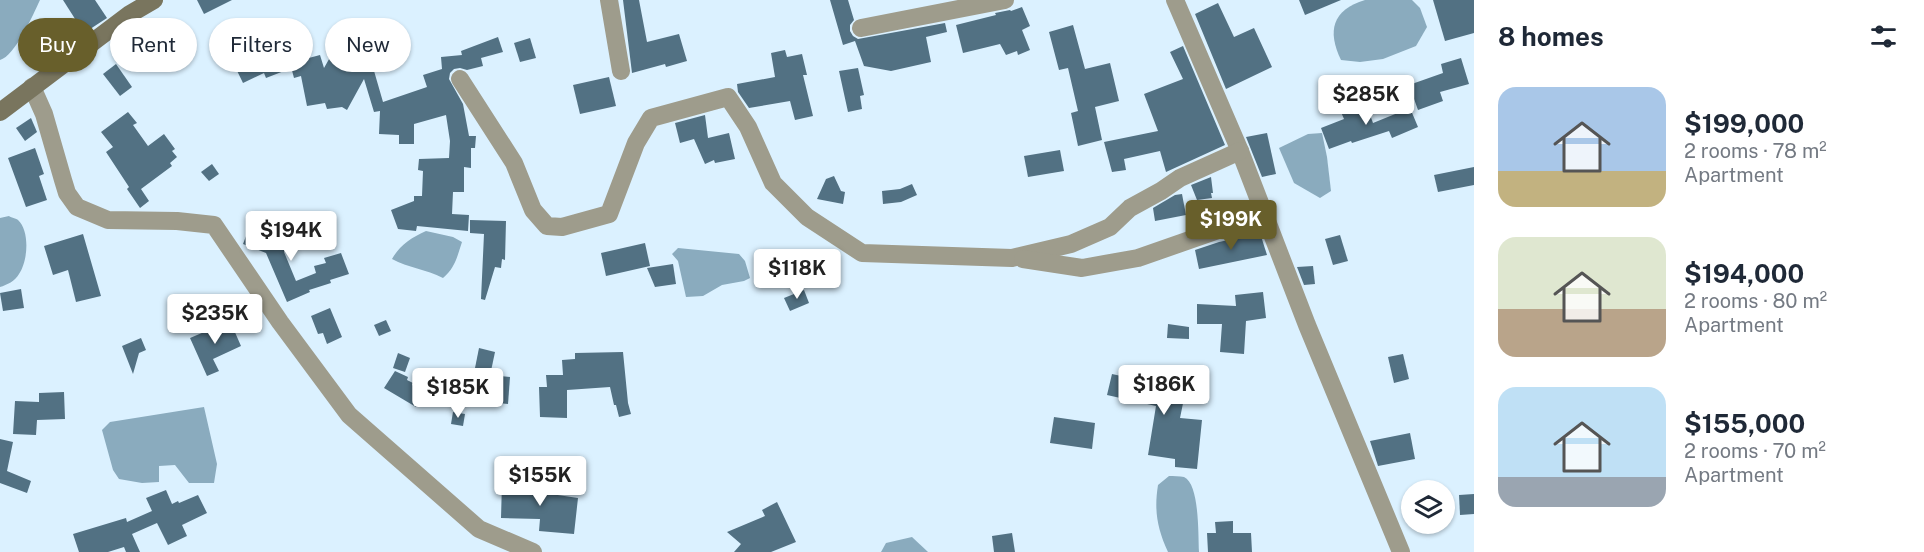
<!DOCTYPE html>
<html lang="en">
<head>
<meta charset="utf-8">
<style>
  :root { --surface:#fff; --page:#f2f2f3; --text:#1f2937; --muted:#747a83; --accent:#685f2b }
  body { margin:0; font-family:"Public Sans",sans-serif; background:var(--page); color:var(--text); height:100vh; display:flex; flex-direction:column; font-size:22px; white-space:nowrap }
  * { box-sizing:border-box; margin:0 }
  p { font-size:20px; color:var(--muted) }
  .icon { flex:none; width:33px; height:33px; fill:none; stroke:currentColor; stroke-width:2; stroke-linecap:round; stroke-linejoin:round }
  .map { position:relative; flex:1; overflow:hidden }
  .drawer { display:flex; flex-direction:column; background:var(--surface); width:450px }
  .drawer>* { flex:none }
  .hud { position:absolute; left:18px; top:18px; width:570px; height:54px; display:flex; gap:12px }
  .tools { position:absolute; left:1401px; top:480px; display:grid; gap:12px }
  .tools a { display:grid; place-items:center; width:54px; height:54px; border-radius:50%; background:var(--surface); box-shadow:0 2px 4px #0004; font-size:30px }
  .price { position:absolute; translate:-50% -51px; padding:0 14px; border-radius:6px; background:#fff; color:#222; font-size:20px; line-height:39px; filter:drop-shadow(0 2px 3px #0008) }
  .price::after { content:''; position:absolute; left:50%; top:36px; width:18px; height:14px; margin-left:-9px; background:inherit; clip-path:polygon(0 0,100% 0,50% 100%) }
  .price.active { background:var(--accent); color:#fff }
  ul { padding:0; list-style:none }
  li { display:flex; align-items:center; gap:18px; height:150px; padding:0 24px }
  li span { display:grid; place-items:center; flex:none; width:168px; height:120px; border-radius:18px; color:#555 }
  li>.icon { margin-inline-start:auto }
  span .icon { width:72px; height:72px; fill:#fffc; stroke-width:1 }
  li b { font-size:26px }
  h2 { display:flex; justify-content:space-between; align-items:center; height:72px; padding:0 24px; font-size:26px }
  .pill { padding:0 21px; border-radius:27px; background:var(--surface); box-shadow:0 2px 4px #0004; font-size:21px; line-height:54px }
  .pill.active { background:var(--accent); color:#fff }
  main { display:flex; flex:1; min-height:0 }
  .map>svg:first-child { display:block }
  .water { fill:#8aabbe }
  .building { fill:#527183 }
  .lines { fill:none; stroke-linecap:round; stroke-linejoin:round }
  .street { stroke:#9e9c8c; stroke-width:18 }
  .secondary { stroke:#79755e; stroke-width:18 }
</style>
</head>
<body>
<main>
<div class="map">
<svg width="1474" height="552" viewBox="0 0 1474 552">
  <rect width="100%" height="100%" fill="#dbf1ff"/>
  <!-- water -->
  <g class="water">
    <path d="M0,0H40C33,15 15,56 0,60Z"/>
    <path d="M1365,0H1412L1420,8L1427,27L1416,46L1383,59L1360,62L1341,60C1327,31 1332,10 1365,0Z"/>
    <polygon points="1322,133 1327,157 1331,191 1320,198 1294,183 1279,148 1308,134"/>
    <path d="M9,216C10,217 17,219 18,220C30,231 28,261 19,274C15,281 7,285 0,287V218Z"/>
    <path d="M426,231L453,237L462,242C457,257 455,268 443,278C426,269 408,268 392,259C399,246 412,237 426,231Z"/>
    <polygon points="678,248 739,254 745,261 750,278 744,281 722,285 703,296 686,297 678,261 672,254"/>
    <polygon points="204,407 217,464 214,483 189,483 175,465 159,466 159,482 142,483 119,479 113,470 102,430 110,422"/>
    <path d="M1169,476C1173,476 1180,476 1184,477C1200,484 1198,537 1199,552H1168C1157,528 1154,510 1158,485Z"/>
    <polygon points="912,537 928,552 881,552 886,543"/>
  </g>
  <!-- building -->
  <g class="building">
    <polygon points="63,0 95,0 107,18 84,33"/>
    <polygon points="197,0 232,0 204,14"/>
    <polygon points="623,0 639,0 647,42 679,34 687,61 666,67 665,64 632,73"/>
    <polygon points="830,0 848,0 854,20 850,25 850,31 853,36 858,39 945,23 947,32 926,37 931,62 891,71 864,66 855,41 843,45"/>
    <polygon points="1299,0 1341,0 1305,15"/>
    <polygon points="1433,0 1474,0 1474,33 1445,41"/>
    <polygon points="1218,3 1234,37 1254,28 1272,67 1226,89 1195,14"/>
    <polygon points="1022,7 1030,26 1022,30 1030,50 1018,55 1017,51 1006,55 1000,44 963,53 956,25 996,15 995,13 1010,10 1011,11"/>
    <polygon points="1073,25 1085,69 1110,63 1119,101 1095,107 1102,140 1078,146 1071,113 1078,111 1068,68 1059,70 1049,32"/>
    <polygon points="402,35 405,51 370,57 383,102 427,87 423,75 442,69 441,57 462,55 461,51 498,37 503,52 481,58 483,66 467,70 460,68 454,69 450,73 449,79 463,104 469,136 476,136 475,148 471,148 471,168 464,167 464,192 453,192 452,214 469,215 468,231 417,226 416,231 398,229 391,210 414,201 414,196 422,196 423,171 418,170 419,159 449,158 450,141 446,115 414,124 414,144 399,144 399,135 379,134 380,111 374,112 364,79 347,110 342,107 327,109 325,103 307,106 301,76 294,78 290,63 320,55 324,68 341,38 362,50 381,39"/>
    <polygon points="270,38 284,71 266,78 264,73 243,83 225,46 240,39 245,49"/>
    <polygon points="530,38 536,58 520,62 514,43"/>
    <polygon points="1183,46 1225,145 1166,172 1160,151 1124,159 1126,170 1112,172 1104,142 1158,131 1144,94 1183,79 1170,52"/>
    <polygon points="785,50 787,57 802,54 807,75 803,75 813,116 795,120 790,101 749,108 738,92 737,84 775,77 771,53"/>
    <polygon points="1461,58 1469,84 1440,92 1443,101 1418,110 1409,85 1443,73 1441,64"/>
    <polygon points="116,64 132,87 120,96 103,74"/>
    <polygon points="858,68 864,95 860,96 862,109 848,112 839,71"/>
    <polygon points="609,77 616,106 580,114 573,85"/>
    <polygon points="1366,104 1373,123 1410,108 1418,127 1392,138 1389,131 1352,143 1351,141 1329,149 1321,128 1344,119 1341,112"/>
    <polygon points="128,112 137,123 133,125 148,146 164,134 175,149 172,151 177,157 170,163 172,166 141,189 149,201 140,208 127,189 129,187 106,152 113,147 101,132"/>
    <polygon points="705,115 708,138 729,133 735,159 715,163 714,160 705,164 694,139 680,143 675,123"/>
    <polygon points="31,118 37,132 25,141 16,128"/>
    <polygon points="1267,133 1276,174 1262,177 1246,137"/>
    <polygon points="35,148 44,174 39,176 47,200 26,207 8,158"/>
    <polygon points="1060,150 1064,171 1028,177 1024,156"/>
    <polygon points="212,164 219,174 209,181 201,172"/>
    <polygon points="1474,167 1474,185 1438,192 1434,175"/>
    <polygon points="834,176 841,191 845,192 843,204 817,199 826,179"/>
    <polygon points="1211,177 1213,193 1211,193 1212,198 1197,200 1191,185"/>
    <polygon points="912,184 917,195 901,202 883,204 882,191 900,189"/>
    <polygon points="1182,194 1186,215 1155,221 1153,208 1175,195"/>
    <polygon points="262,213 272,236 285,238 284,252 296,281 316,273 314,266 326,263 324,258 341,253 349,274 330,280 331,283 309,290 310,292 287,302 266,253 243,244 251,223 249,219"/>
    <polygon points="470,220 506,221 505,260 502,259 501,268 495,267 485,300 481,299 484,234 470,233"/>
    <polygon points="1260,233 1267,255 1199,269 1195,250 1219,242"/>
    <polygon points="83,234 101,296 76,302 68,270 53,275 44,246"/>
    <polygon points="1340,235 1348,261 1333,265 1325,239"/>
    <polygon points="645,243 650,266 606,276 601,253"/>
    <polygon points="673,264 676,284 655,287 647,268"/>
    <polygon points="1313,266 1315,284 1304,285 1297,267"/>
    <polygon points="21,289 24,308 3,311 0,293"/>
    <polygon points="804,290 809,303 790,311 784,298"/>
    <polygon points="1263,292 1266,318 1246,321 1244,354 1220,352 1222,324 1197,324 1197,304 1236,306 1235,295"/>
    <polygon points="330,308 342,337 327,344 323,333 318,334 311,316"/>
    <polygon points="386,320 391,331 379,336 374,325"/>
    <polygon points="230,321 241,346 213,359 219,371 207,376 190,338"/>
    <polygon points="1168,324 1189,327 1189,339 1167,338"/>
    <polygon points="141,338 146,350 139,353 133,374 122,346"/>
    <polygon points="479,348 495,352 491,371 475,368"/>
    <polygon points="623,352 628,403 631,414 619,417 616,405 614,405 610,387 567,390 567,418 540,417 539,387 547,387 546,375 563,375 562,360 575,359 575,353"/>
    <polygon points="398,353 410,358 405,372 393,368"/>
    <polygon points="1403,354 1409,379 1394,383 1388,357"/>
    <polygon points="395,371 408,377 407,380 413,383 412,385 424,391 416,407 384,388"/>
    <polygon points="480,374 510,377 508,404 477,401"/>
    <polygon points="1112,374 1144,381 1145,375 1162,379 1163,374 1188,379 1180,418 1202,420 1197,469 1175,467 1175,459 1148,455 1156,406 1107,395"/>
    <polygon points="64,392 65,419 37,420 36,435 13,434 15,401 39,402 39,393"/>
    <polygon points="453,412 465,414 463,426 451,424"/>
    <polygon points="1054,417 1095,423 1092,449 1050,443"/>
    <polygon points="1410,433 1415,459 1378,466 1370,441"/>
    <polygon points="0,439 13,442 7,471 31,481 27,493 0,483"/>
    <polygon points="502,483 551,485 551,494 578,498 574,534 539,531 540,519 501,518"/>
    <polygon points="166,490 172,504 178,501 179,503 198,495 207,513 182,525 187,536 168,545 157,523 132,534 140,552 126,552 124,547 108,552 79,552 73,534 126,518 127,522 152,511 146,498"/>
    <polygon points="1474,494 1474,514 1460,515 1459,495"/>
    <polygon points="777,502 796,542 771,552 734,552 741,544 727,532 765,516 762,510"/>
    <polygon points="1233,521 1233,533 1251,533 1252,552 1208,552 1207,533 1216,533 1215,522"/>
    <polygon points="1012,533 1015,552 994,552 992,536"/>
  </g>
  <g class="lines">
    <!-- street -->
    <g class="street">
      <polyline points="609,0 621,71"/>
      <polyline points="1175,0 1240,151 1307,325 1401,552"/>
      <polyline points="861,28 1005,0"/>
      <polyline points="460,79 514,163 533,210 547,226 562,227 609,214 636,143 651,118 728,97 748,127 773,183 807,217 862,253 1012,258 1071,244 1110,227 1130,208 1161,191 1180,178 1240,151"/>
      <polyline points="32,87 44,114 63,180 67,193 77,207 108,220 177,221 214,225 280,322 349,415 479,529 533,552"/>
      <polyline points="1023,259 1082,268 1138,258 1264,214"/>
    </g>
    <!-- secondary -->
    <polyline class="secondary" points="0,112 130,14 154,0"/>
  </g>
</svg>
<div class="tools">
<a><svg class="icon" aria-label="layers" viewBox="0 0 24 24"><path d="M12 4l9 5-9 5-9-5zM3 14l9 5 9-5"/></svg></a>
</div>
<b class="price" style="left:1366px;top:126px">$285K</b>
<b class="price active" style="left:1231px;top:251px">$199K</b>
<b class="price" style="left:291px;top:262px">$194K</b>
<b class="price" style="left:797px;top:300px">$118K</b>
<b class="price" style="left:215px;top:345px">$235K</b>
<b class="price" style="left:1164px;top:416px">$186K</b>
<b class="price" style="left:458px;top:419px">$185K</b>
<b class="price" style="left:540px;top:507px">$155K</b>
<div class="hud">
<a class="pill active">Buy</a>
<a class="pill">Rent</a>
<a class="pill">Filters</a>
<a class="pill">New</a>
</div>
</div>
<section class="drawer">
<h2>8 homes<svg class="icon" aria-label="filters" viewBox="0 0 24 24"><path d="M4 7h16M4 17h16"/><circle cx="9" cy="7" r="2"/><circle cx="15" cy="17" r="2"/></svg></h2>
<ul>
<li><span style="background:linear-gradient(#a9c7e8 70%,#c2b280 0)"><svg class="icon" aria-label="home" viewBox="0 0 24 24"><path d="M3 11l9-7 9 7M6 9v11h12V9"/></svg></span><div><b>$199,000</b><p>2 rooms · 78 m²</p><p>Apartment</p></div></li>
<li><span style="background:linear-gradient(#dfe7d0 60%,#b9a48a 0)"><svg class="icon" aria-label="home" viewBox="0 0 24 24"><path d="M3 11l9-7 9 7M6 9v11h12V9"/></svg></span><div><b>$194,000</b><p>2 rooms · 80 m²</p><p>Apartment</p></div></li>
<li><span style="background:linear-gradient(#bfe0f5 75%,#9aa5b1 0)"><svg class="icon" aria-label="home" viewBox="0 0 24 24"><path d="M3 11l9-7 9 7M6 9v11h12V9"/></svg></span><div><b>$155,000</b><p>2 rooms · 70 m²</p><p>Apartment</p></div></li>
</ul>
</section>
</main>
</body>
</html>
